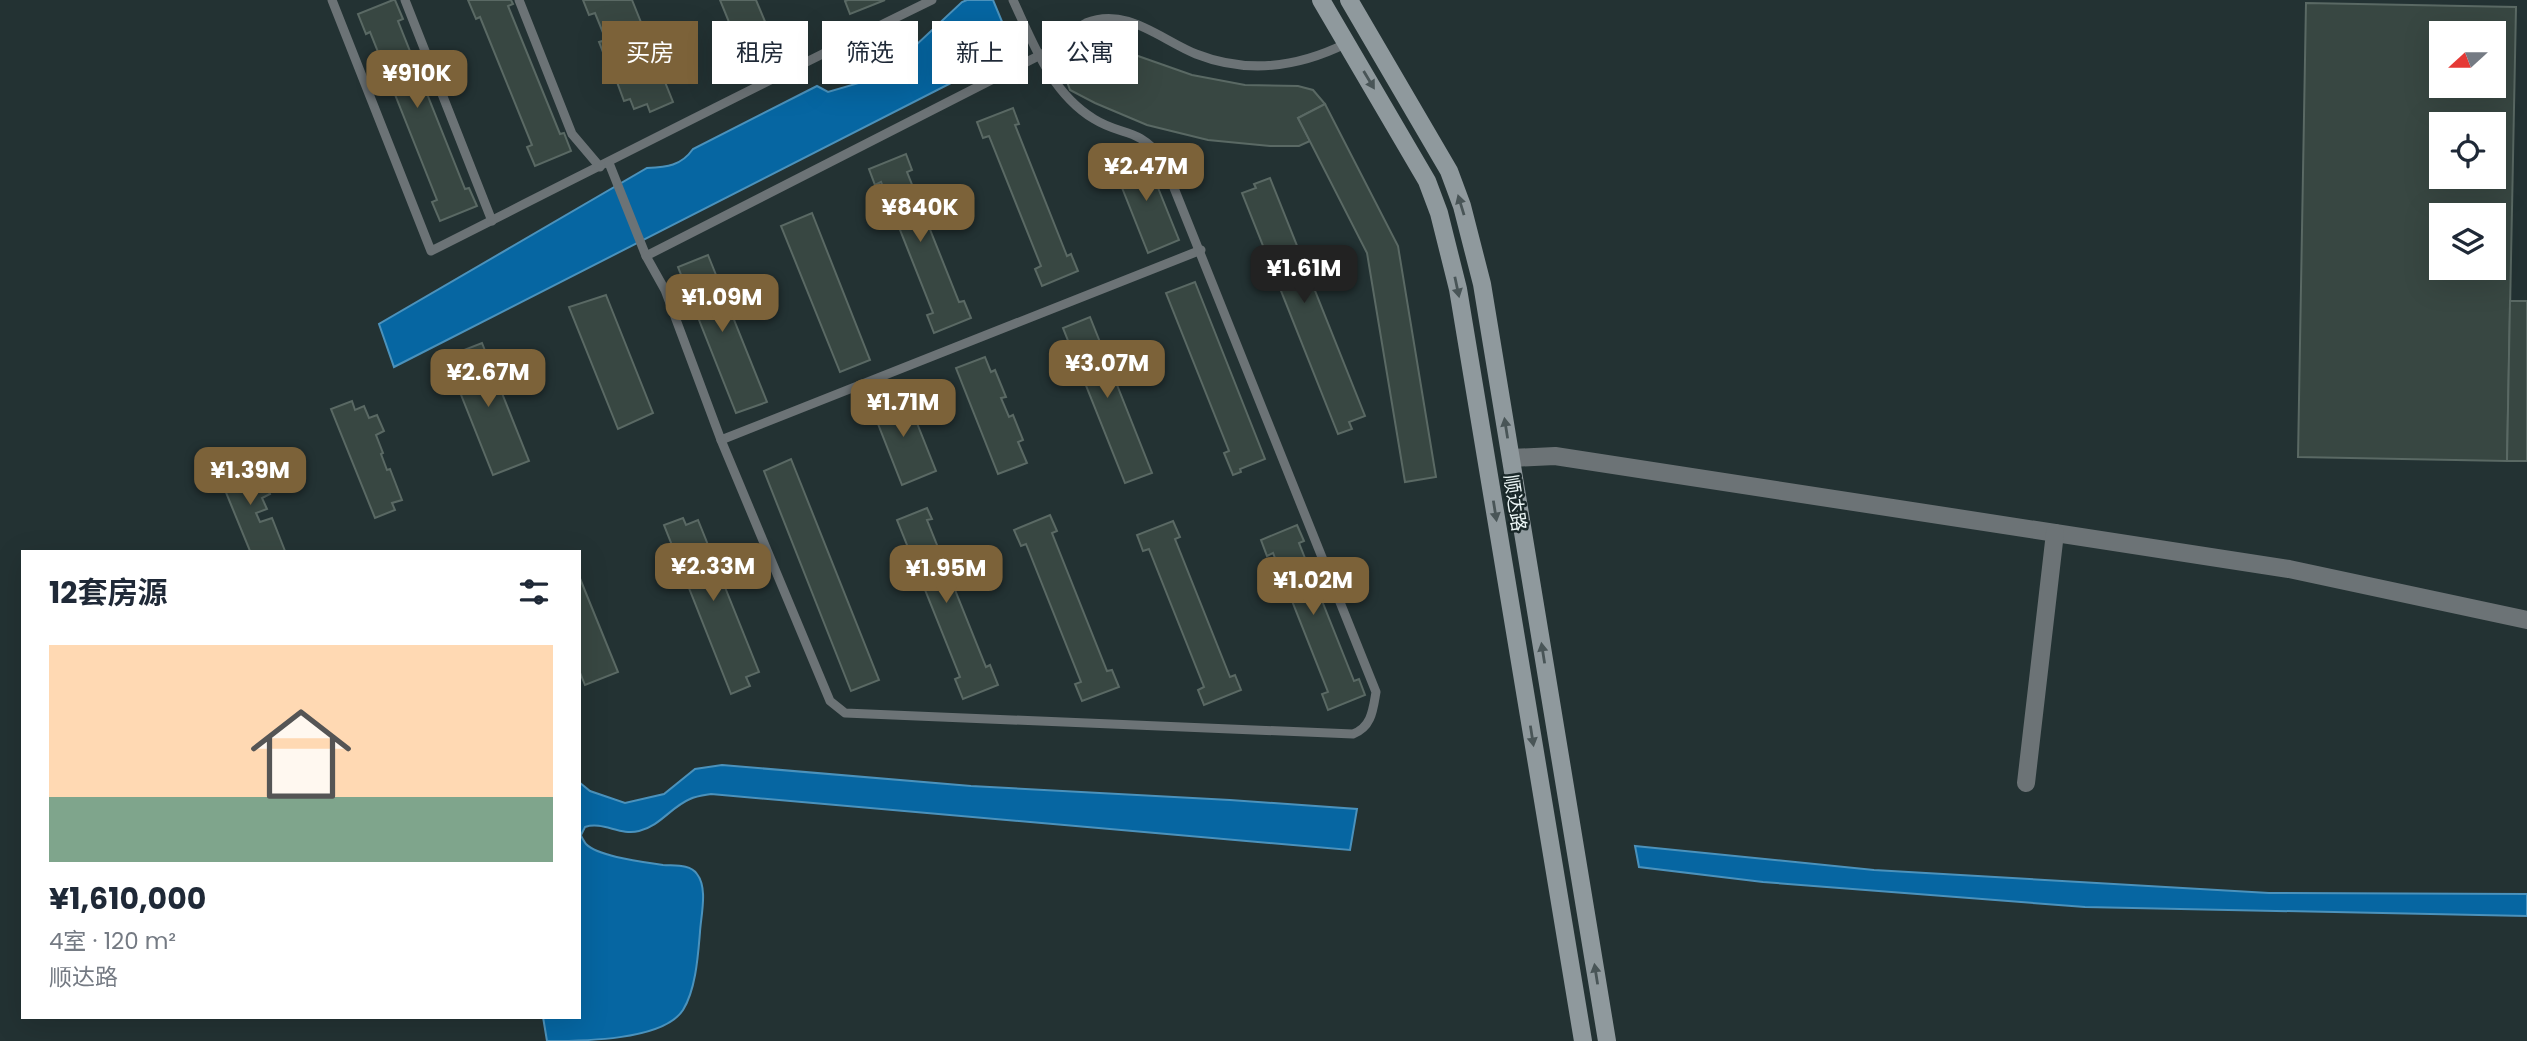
<!DOCTYPE html>
<html lang="zh">
<head>
<meta charset="utf-8">
<style>
  :root { --surface:#fff; --page:#f2f2f3; --text:#1f2937; --muted:#747a83; --line:#e0e1e3; --accent:#7c6239 }
  body { margin:0; font-family:Poppins,"Noto Sans SC",sans-serif; background:var(--page); color:var(--text); height:100vh; display:flex; flex-direction:column; font-size:26px; white-space:nowrap }
  * { box-sizing:border-box; margin:0 }
  p { font-size:23px; color:var(--muted) }
  .icon { flex:none; width:38px; height:38px; fill:none; stroke:currentColor; stroke-width:2; stroke-linecap:round; stroke-linejoin:round }
  .map { position:relative; flex:1; overflow:hidden }
  .side { position:absolute; left:21px; top:550px; width:560px; height:469px; display:flex; flex-direction:column; background:var(--surface); border-radius:0px; box-shadow:0 7px 28px #0002 }
  .side>* { flex:none }
  .banner { position:absolute; left:602px; top:21px; width:665px; height:63px; display:flex; gap:14px }
  .needle { width:46px; rotate:249deg }
  .buttons { position:absolute; left:2429px; top:21px; display:grid; gap:14px }
  .buttons a { display:grid; place-items:center; width:77px; height:77px; border-radius:0px; background:var(--surface); box-shadow:0 7px 28px #0002; font-size:35px }
  .price { position:absolute; translate:-50% -60px; padding:0 16px; border-radius:14px; background:var(--accent); color:#fff; font-size:23px; line-height:46px; filter:drop-shadow(0 2px 4px #0008) }
  .price::after { content:''; position:absolute; left:50%; top:42px; width:21px; height:16px; margin-left:-10px; background:inherit; clip-path:polygon(0 0,100% 0,50% 100%) }
  .price.on { background:#222; color:#fff }
  ul { padding:0; list-style:none }
  li { display:grid; align-content:center; gap:14px; height:371px; padding:0 28px }
  li+li { border-top:2px solid var(--line) }
  li span { display:grid; place-items:center; height:217px; border-radius:0px; color:#555 }
  li>.icon { margin-inline-start:auto }
  span .icon { width:126px; height:126px; fill:#fffc; stroke-width:1 }
  li b { font-size:30px }
  h2 { display:flex; justify-content:space-between; align-items:center; height:84px; padding:0 28px; font-size:30px }
  .chip { padding:0 24px; border-radius:0px; background:var(--surface); box-shadow:0 7px 28px #0002; font-size:24px; line-height:63px }
  .chip.on { background:var(--accent); color:#fff }
  .map>svg:first-child { display:block }
  .water { fill:#0666a2; stroke:#4b92bc; stroke-width:2 }
  .building { fill:#384742; stroke:#5a6964; stroke-width:2; fill-rule:evenodd }
  .lines { fill:none; stroke-linecap:round; stroke-linejoin:round }
  .service { stroke:#6c7376; stroke-width:9 }
  .minor { stroke:#6c7376; stroke-width:18 }
  .secondary { stroke:#8f999d; stroke-width:18 }
  .oneway { fill:#495557 }
  .labels { text-anchor:middle; dominant-baseline:central; stroke-width:5; stroke-linejoin:round; paint-order:stroke }
  .street-label { font-size:19px; fill:#edf7f7; stroke:#1a2829 }
</style>
</head>
<body>
<div class="map">
<svg width="2527" height="1041" viewBox="0 0 2527 1041">
  <rect width="100%" height="100%" fill="#233233"/>
  <!-- water -->
  <g class="water">
    <path d="M967,0H993L1003,24L994,28L1006,55L394,367L379,324L647,168C667,167 681,166 693,149L817,86L828,92L859,83L868,68L903,54L914,47L962,2Z"/>
    <path d="M722,765L971,786L1230,800L1357,809L1350,850L711,794C705,795 696,796 690,799C671,807 660,826 639,831C620,836 603,821 585,827L581,835C581,836 585,843 586,844C599,857 644,862 663,865C675,866 690,864 697,874C708,888 701,915 700,932C698,955 696,989 683,1010C663,1041 580,1041 547,1041L543,1017H579V782L590,791L625,803L664,794L695,769Z"/>
    <polygon points="1635,846 1874,870 2269,893 2527,894 2527,916 2085,907 1763,882 1639,867"/>
  </g>
  <!-- building -->
  <g class="building">
    <polygon points="393,0 395,0 403,19 398,21 465,189 469,188 477,206 440,221 432,202 437,200 370,32 366,34 358,14"/>
    <polygon points="468,0 511,0 513,4 508,6 560,134 564,133 571,151 535,166 527,147 532,145 480,17 476,19"/>
    <polygon points="583,0 632,0 673,102 650,112 647,104 634,109 630,99 624,101 617,82 622,80 615,62 608,65 599,42 606,40 595,13 589,15"/>
    <polygon points="720,0 756,0 771,36 775,35 780,48 740,64 735,51 740,49"/>
    <polygon points="848,0 885,0 850,14 845,1"/>
    <path d="M2306,3L2516,7L2507,461L2298,457ZM2441,33H2494V86H2441ZM2441,124H2494V177H2441ZM2441,215H2494V268H2441Z"/>
    <polygon points="1098,29 1102,40 1121,50 1192,75 1245,85 1298,86 1313,90 1325,104 1298,118 1310,141 1299,146 1270,146 1208,140 1147,125 1095,103 1070,90 1065,76 1076,71 1065,42"/>
    <polygon points="1325,104 1398,246 1436,477 1405,482 1367,253 1298,118"/>
    <polygon points="1013,108 1019,124 1015,125 1067,256 1071,254 1078,271 1042,286 1035,269 1041,266 989,136 983,138 977,122"/>
    <polygon points="1144,153 1179,240 1148,253 1113,165"/>
    <polygon points="906,154 912,170 907,172 959,302 964,301 971,318 934,333 927,315 933,313 881,182 875,185 869,169"/>
    <polygon points="1270,178 1365,416 1349,422 1352,429 1338,434 1242,193 1256,188 1254,184"/>
    <polygon points="812,213 870,360 840,372 781,226"/>
    <polygon points="708,255 767,402 736,413 678,267"/>
    <polygon points="1195,282 1265,459 1240,469 1241,472 1233,475 1224,453 1229,451 1166,293"/>
    <polygon points="606,295 653,413 618,429 569,307"/>
    <polygon points="2510,301 2527,301 2527,461 2507,461"/>
    <polygon points="1090,317 1152,473 1125,483 1063,328"/>
    <polygon points="482,343 529,461 493,475 446,357"/>
    <polygon points="985,357 991,372 995,370 1006,397 1001,398 1009,417 1013,415 1023,440 1018,442 1027,463 998,474 956,368"/>
    <polygon points="905,393 936,471 902,485 871,406"/>
    <polygon points="352,401 355,410 364,406 369,418 377,415 384,431 376,435 383,453 381,454 387,470 390,469 402,500 392,503 395,510 375,518 331,409"/>
    <polygon points="791,459 879,680 851,691 764,471"/>
    <polygon points="236,460 239,469 249,465 255,480 263,477 270,494 262,498 267,509 256,513 260,522 272,518 285,551 250,551 216,468"/>
    <polygon points="927,508 932,519 927,520 986,667 990,665 998,685 963,699 955,679 960,677 897,520"/>
    <polygon points="1050,515 1057,531 1052,533 1107,671 1112,670 1119,687 1082,701 1075,684 1081,682 1026,544 1021,546 1014,530"/>
    <polygon points="683,518 686,525 698,520 759,672 746,677 750,686 731,694 664,525"/>
    <polygon points="1173,521 1180,537 1175,539 1230,677 1235,675 1241,690 1204,705 1198,690 1204,687 1149,549 1143,551 1137,535"/>
    <polygon points="1297,525 1304,541 1299,543 1354,681 1359,679 1365,695 1328,710 1322,694 1328,692 1273,553 1267,556 1261,540"/>
    <polygon points="579,576 618,672 585,685 579,670"/>
  </g>
  <g class="lines">
    <!-- service -->
    <g class="service">
      <path d="M332,0L431,251C598,167 764,82 932,0"/>
      <polyline points="405,0 492,221"/>
      <polyline points="519,0 572,134 600,167"/>
      <path d="M609,163L646,256L1056,47C1065,39 1075,28 1086,23C1126,6 1161,40 1196,54C1247,74 1299,67 1347,43"/>
      <polyline points="646,256 665,290 721,440 1201,250"/>
      <path d="M721,440L830,701L845,713L1353,734C1372,727 1373,709 1376,692L1162,158C1136,126 1123,137 1094,119C1051,93 1033,43 1013,0"/>
    </g>
    <!-- minor -->
    <g class="minor">
      <polyline points="1511,458 1555,456 2289,569 2527,620"/>
      <polyline points="2026,783 2055,533"/>
    </g>
    <!-- secondary -->
    <g class="secondary">
      <polyline points="1321,0 1427,181 1439,213 1458,289 1583,1041"/>
      <polyline points="1349,0 1449,171 1462,206 1482,284 1607,1041"/>
    </g>
  </g>
  <!-- one-way arrows -->
  <defs><path id="oneway-solid" d="M-6-.8H1V-3.2L6.5 0L1 3.2V.8H-6Z" transform="scale(1.75)"/></defs>
  <g class="oneway">
    <use href="#oneway-solid" transform="translate(1369 80) rotate(59)"/>
    <use href="#oneway-solid" transform="translate(1461 205) rotate(-107)"/>
    <use href="#oneway-solid" transform="translate(1457 287) rotate(78)"/>
    <use href="#oneway-solid" transform="translate(1506 428) rotate(-99)"/>
    <use href="#oneway-solid" transform="translate(1495 511) rotate(81)"/>
    <use href="#oneway-solid" transform="translate(1543 653) rotate(-99)"/>
    <use href="#oneway-solid" transform="translate(1532 736) rotate(81)"/>
    <use href="#oneway-solid" transform="translate(1596 974) rotate(-99)"/>
  </g>
  <g class="labels">
    <!-- street labels -->
    <g class="street-label">
      <text transform="translate(1515 503) rotate(81)">顺达路</text>
    </g>
  </g>
</svg>
<div class="buttons">
<a><svg class="needle" viewBox="-14 -14 28 28"><path d="M0-13l5 13h-10z" fill="#e53935"/><path d="M0 13l5-13h-10z" fill="#747a83"/></svg></a>
<a><svg class="icon" aria-label="locate" viewBox="0 0 24 24"><circle cx="12" cy="12" r="6"/><path d="M12 2v4M12 18v4M2 12h4M18 12h4"/></svg></a>
<a><svg class="icon" aria-label="layers" viewBox="0 0 24 24"><path d="M12 4l9 5-9 5-9-5zM3 14l9 5 9-5"/></svg></a>
</div>
<b class="price" style="left:417px;top:110px">¥910K</b>
<b class="price" style="left:1146px;top:203px">¥2.47M</b>
<b class="price" style="left:920px;top:244px">¥840K</b>
<b class="price on" style="left:1304px;top:305px">¥1.61M</b>
<b class="price" style="left:722px;top:334px">¥1.09M</b>
<b class="price" style="left:1107px;top:400px">¥3.07M</b>
<b class="price" style="left:488px;top:409px">¥2.67M</b>
<b class="price" style="left:903px;top:439px">¥1.71M</b>
<b class="price" style="left:250px;top:507px">¥1.39M</b>
<b class="price" style="left:713px;top:603px">¥2.33M</b>
<b class="price" style="left:946px;top:605px">¥1.95M</b>
<b class="price" style="left:1313px;top:617px">¥1.02M</b>
<div class="banner">
<a class="chip on">买房</a>
<a class="chip">租房</a>
<a class="chip">筛选</a>
<a class="chip">新上</a>
<a class="chip">公寓</a>
</div>
<section class="side">
<h2>12套房源<svg class="icon" aria-label="filters" viewBox="0 0 24 24"><path d="M4 7h16M4 17h16"/><circle cx="9" cy="7" r="2"/><circle cx="15" cy="17" r="2"/></svg></h2>
<ul>
<li><span style="background:linear-gradient(#ffd9b3 70%,#7fa58c 0)"><svg class="icon" aria-label="home" viewBox="0 0 24 24"><path d="M3 11l9-7 9 7M6 9v11h12V9"/></svg></span><div><b>¥1,610,000</b><p>4室 · 120 m²</p><p>顺达路</p></div></li>
</ul>
</section>
</div>
</body>
</html>
